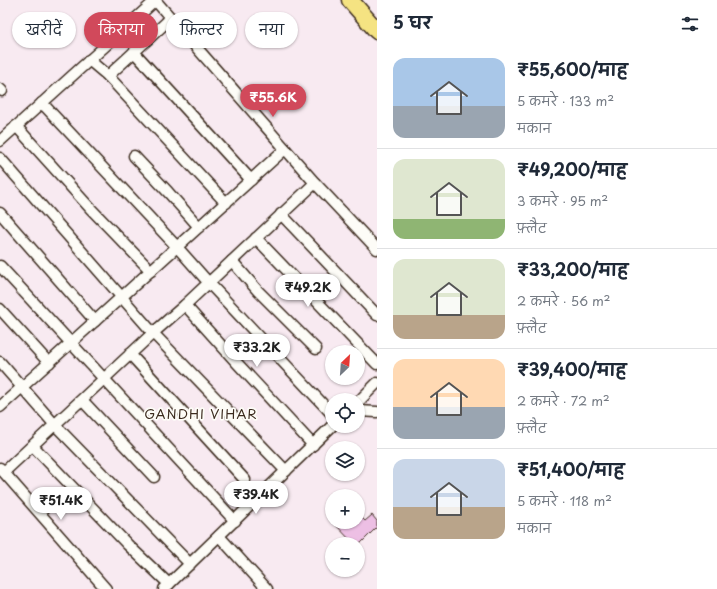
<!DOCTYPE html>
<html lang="hi">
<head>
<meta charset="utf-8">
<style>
  :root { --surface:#fff; --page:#f6f6f7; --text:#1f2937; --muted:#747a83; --line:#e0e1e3; --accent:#d1495b }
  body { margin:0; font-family:"Playpen Sans","Playpen Sans Deva",sans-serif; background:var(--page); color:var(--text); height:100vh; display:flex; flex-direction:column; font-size:15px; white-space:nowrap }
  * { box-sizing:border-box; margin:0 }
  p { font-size:13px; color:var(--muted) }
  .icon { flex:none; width:22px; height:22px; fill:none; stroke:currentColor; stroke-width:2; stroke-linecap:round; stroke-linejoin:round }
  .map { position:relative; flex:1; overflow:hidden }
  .side { display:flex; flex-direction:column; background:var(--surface); width:340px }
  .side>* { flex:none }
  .hud { position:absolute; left:12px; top:12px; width:305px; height:36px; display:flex; gap:8px }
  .needle { width:26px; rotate:25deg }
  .tools { position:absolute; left:325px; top:345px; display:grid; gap:8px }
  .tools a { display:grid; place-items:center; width:40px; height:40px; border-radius:50%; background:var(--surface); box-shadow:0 1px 3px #0004; font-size:20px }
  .price { position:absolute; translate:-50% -34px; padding:0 9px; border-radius:14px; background:#fff; color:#222; font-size:13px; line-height:26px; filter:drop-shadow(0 1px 2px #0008) }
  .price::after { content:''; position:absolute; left:50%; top:24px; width:12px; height:9px; margin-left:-6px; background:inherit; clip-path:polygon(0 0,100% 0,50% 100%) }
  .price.active { background:var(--accent); color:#fff }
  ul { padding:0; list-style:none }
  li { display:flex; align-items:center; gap:12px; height:100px; padding:0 16px }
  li+li { border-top:1px solid var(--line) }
  li span { display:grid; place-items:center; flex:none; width:112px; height:80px; border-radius:12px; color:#555 }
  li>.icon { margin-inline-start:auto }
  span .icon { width:48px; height:48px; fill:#fffc; stroke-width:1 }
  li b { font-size:17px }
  h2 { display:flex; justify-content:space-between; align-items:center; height:48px; padding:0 16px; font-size:17px }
  .chip { padding:0 14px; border-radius:18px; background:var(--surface); box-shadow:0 1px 3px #0004; font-size:14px; line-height:36px }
  .chip.active { background:var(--accent); color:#fff }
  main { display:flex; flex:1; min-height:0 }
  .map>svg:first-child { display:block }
  .building { fill:#edbfe4; stroke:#3b2a1e }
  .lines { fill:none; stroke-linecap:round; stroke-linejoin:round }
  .minor-casing { stroke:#3b2a1e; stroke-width:13 }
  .trunk-casing { stroke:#3b2a1e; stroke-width:19 }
  .minor { stroke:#fdfcf7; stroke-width:10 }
  .trunk { stroke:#f5e382; stroke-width:16 }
  .labels { text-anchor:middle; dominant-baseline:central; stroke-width:3.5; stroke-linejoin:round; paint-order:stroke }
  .quarter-label { font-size:13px; letter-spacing:1px; fill:#3b2a1e; stroke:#fdfcf7 }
</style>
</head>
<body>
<main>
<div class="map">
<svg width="377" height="589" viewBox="0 0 377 589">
  <rect width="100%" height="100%" fill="#f8eaf1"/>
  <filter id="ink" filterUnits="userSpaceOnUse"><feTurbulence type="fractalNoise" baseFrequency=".025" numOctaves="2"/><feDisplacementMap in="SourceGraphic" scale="8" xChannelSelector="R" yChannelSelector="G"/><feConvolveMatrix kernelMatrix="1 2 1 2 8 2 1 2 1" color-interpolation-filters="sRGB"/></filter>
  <g filter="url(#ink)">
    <!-- building -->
    <polygon class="building" points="358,514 365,521 372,515 377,521 377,527 358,546 358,544 354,544 333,522 358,522"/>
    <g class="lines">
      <defs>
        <g id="minor">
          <polyline points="155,0 315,183 377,249"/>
          <polyline points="134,52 251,180"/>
          <polyline points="89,60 108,76 226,203"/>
          <polyline points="108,76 171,18"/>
          <polyline points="0,89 2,91"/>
          <polyline points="42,103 177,247 208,282 332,414"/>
          <polyline points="16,126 90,208 151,271"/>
          <polyline points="0,141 155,1"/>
          <polyline points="134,156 168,192 199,227"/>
          <polyline points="0,158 153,333 286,471"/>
          <polyline points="0,213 95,321"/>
          <polyline points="281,214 377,315"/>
          <polyline points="256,238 377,364"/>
          <polyline points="232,261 258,291 316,349"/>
          <polyline points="0,266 235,521"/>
          <polyline points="185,305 237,363 313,445"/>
          <polyline points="0,309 49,363"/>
          <polyline points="130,354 245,480"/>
          <polyline points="0,362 55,425 190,564"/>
          <polyline points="82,400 154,477"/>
          <polyline points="358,402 377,383"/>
          <polyline points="0,407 285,149"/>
          <polyline points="358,411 377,412"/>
          <polyline points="33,446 128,545 169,584"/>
          <polyline points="0,468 106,589"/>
          <polyline points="4,472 153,333 185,305 315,183"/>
          <polyline points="219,536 267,589"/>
          <polyline points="164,589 332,426"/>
        </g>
        <polyline id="trunk" points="350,0 377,31"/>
      </defs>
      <!-- minor casing -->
      <use href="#minor" class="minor-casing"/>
      <!-- trunk casing -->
      <use href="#trunk" class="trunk-casing"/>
      <!-- minor -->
      <use href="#minor" class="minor"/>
      <!-- trunk -->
      <use href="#trunk" class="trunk"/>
    </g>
  </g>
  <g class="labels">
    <!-- quarter labels -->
    <g class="quarter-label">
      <text x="201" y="413">GANDHI VIHAR</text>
    </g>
  </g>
</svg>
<div class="tools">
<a><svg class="needle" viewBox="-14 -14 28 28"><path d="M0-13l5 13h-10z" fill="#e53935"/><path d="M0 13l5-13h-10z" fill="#747a83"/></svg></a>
<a><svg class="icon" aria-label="locate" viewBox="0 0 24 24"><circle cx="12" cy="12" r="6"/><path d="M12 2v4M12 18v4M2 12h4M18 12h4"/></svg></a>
<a><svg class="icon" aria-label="layers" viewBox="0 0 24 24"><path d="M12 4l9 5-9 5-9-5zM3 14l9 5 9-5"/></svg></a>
<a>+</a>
<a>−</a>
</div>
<b class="price active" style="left:273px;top:118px">₹55.6K</b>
<b class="price" style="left:308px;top:308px">₹49.2K</b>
<b class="price" style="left:257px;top:368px">₹33.2K</b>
<b class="price" style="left:256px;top:515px">₹39.4K</b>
<b class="price" style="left:61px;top:521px">₹51.4K</b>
<div class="hud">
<a class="chip">खरीदें</a>
<a class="chip active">किराया</a>
<a class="chip">फ़िल्टर</a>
<a class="chip">नया</a>
</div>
</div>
<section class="side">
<h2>5 घर<svg class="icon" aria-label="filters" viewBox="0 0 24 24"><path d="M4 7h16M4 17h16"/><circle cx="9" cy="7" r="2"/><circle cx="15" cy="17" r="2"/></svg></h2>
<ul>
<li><span style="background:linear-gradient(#a9c7e8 60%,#9aa5b1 0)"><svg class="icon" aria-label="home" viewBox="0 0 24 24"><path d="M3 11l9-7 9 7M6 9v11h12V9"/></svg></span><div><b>₹55,600/माह</b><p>5 कमरे · 133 m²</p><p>मकान</p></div></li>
<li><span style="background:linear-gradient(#dfe7d0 75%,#8fb573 0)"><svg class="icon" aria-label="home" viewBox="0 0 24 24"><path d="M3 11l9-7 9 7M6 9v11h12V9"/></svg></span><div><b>₹49,200/माह</b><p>3 कमरे · 95 m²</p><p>फ़्लैट</p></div></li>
<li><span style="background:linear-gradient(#dfe7d0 70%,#b9a48a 0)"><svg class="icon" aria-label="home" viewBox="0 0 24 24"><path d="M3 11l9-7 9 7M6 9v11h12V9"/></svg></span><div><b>₹33,200/माह</b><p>2 कमरे · 56 m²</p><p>फ़्लैट</p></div></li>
<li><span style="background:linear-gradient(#ffd9b3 60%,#9aa5b1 0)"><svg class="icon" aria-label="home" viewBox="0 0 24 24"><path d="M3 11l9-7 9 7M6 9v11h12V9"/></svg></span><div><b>₹39,400/माह</b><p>2 कमरे · 72 m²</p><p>फ़्लैट</p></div></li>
<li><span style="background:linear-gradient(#c9d6e8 60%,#b9a48a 0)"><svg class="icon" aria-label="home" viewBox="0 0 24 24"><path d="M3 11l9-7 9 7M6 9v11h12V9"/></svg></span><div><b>₹51,400/माह</b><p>5 कमरे · 118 m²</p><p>मकान</p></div></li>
</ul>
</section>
</main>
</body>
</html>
